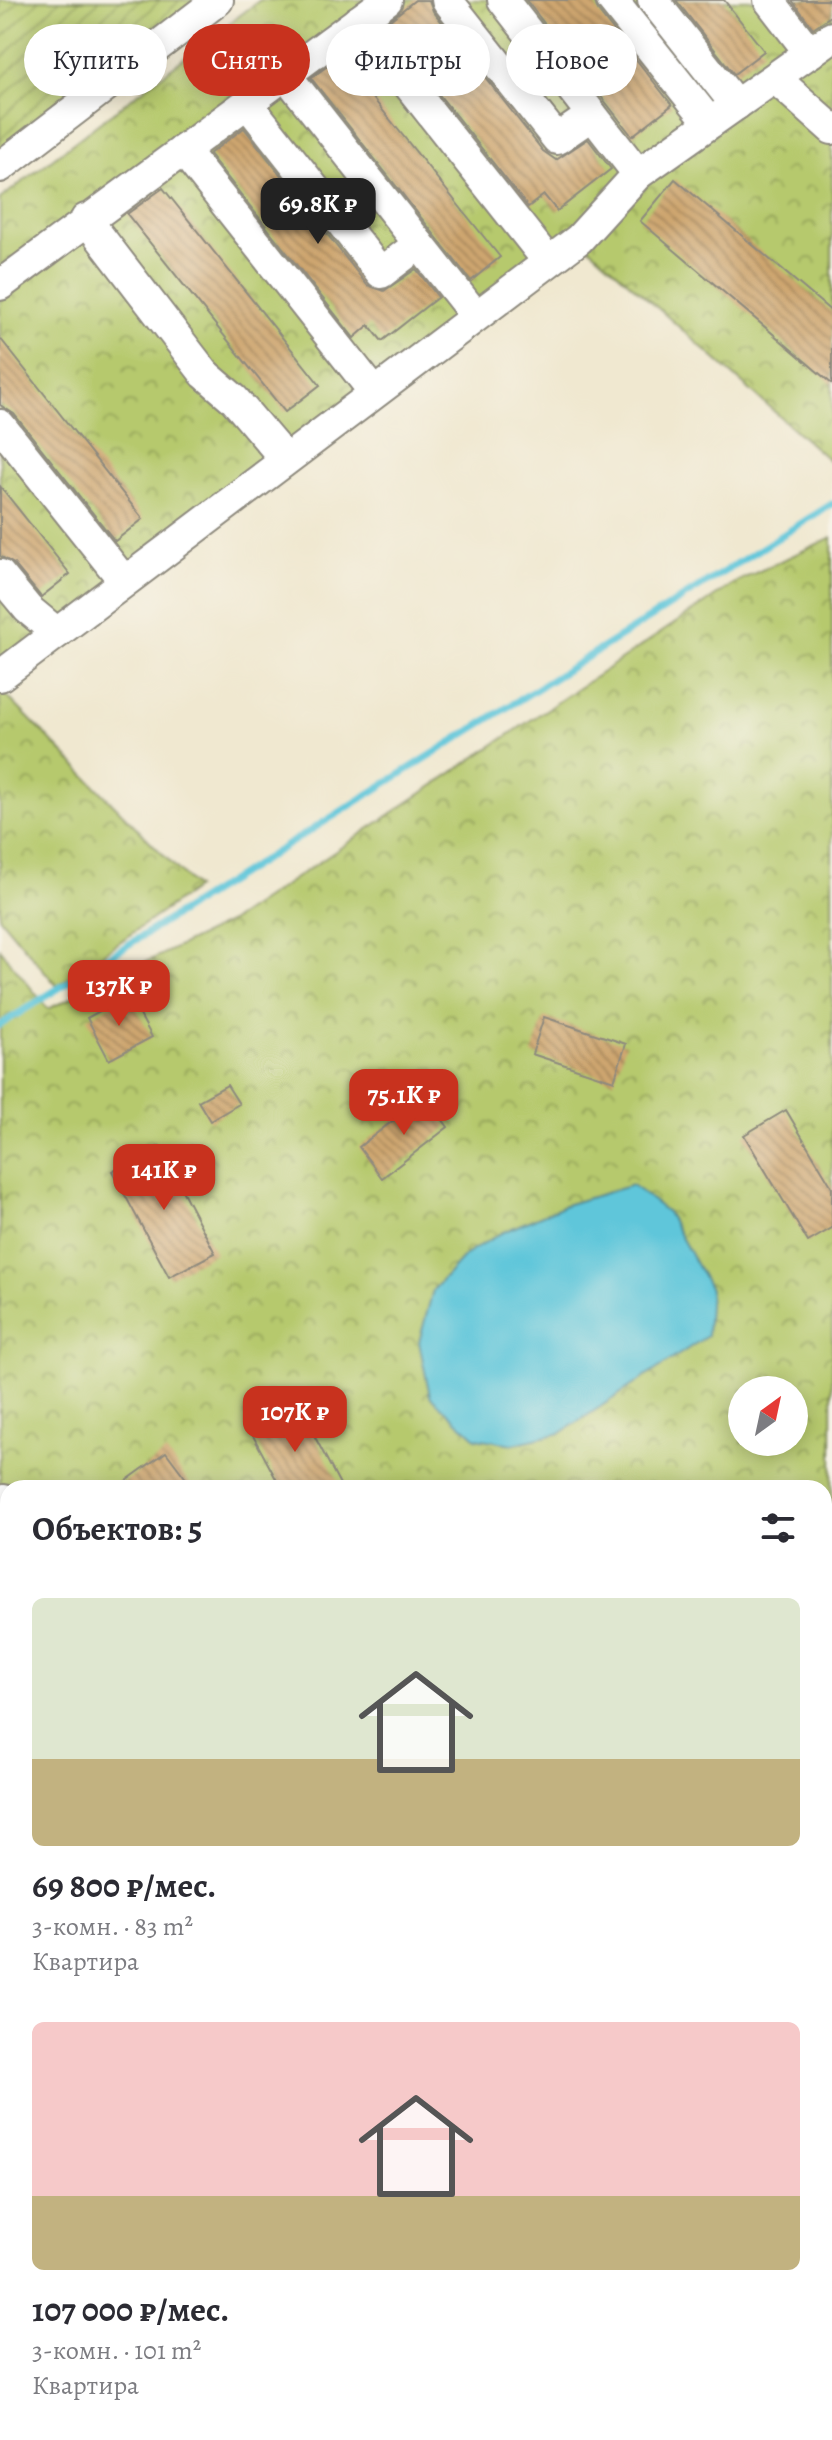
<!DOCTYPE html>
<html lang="ru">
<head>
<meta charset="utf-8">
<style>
  :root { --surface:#fff; --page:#f7f7f7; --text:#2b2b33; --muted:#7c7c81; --accent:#c8321e }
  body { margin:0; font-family:Alegreya,serif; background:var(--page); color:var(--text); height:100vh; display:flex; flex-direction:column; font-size:30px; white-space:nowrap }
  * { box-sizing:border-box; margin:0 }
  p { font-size:26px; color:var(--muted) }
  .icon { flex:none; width:44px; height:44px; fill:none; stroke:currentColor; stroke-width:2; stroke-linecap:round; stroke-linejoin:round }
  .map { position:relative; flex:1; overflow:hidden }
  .drawer { position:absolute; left:0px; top:1480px; width:832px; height:960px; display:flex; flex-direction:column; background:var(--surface); border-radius:24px 24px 0 0; box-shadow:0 4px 20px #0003 }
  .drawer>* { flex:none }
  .guide { position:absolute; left:24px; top:24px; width:784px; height:72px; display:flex; gap:16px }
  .needle { width:52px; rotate:33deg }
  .buttons { position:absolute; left:728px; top:1376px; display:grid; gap:16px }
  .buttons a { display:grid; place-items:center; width:80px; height:80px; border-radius:50%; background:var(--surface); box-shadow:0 4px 20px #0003; font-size:40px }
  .price { position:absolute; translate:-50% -68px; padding:0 18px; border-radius:16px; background:var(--accent); color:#fff; font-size:26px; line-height:52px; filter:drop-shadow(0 2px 4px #0008) }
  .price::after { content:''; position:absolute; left:50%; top:48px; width:24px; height:18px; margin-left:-12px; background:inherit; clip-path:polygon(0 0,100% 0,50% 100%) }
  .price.current { background:#222; color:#fff }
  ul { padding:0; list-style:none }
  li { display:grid; align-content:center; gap:16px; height:424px; padding:0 32px }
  li span { display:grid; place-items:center; height:248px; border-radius:12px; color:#555 }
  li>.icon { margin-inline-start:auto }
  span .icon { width:144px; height:144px; fill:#fffc; stroke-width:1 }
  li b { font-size:34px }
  h2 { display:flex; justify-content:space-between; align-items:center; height:96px; padding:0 32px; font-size:34px }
  .tag { padding:0 28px; border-radius:36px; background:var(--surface); box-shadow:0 4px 20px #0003; font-size:28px; line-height:72px }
  .tag.current { background:var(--accent); color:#fff }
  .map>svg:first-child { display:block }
  .industrial { fill:#c0c7ba }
  .park { fill:url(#park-crowns); stroke:#707a4c; stroke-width:2; fill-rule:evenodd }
  .garden { fill:url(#garden-furrows); stroke:#707a4c; stroke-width:2 }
  .water { fill:#5ec6da; stroke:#447882; stroke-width:2 }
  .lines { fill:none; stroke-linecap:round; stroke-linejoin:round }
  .stream { stroke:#5ec6da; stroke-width:7 }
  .building { fill:url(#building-back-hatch) }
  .minor-casing { stroke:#8e8a7e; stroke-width:34 }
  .major-casing { stroke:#8e8a7e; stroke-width:44 }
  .path { stroke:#8e8a7e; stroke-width:4; stroke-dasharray:6 6; stroke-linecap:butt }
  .minor { stroke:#fff; stroke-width:30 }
  .major { stroke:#fff; stroke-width:40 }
</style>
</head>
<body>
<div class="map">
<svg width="832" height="2440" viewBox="0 0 832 2440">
  <defs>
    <pattern id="park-crowns" width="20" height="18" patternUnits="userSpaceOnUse" patternTransform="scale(2)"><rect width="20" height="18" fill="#b6c96d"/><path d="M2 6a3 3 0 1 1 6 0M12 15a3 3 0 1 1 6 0" fill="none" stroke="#94a35a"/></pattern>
    <pattern id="garden-furrows" width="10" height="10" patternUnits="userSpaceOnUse" patternTransform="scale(2)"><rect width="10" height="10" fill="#b6c96d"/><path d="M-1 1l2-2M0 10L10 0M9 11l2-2" fill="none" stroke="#94a35a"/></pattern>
    <pattern id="building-back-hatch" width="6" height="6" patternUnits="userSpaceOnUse" patternTransform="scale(2)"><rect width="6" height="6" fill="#cea66f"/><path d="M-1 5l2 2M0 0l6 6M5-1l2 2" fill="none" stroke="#a7875b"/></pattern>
  </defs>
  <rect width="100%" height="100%" fill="#f7f3e8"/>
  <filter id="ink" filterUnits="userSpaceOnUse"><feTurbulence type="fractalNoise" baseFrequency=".0125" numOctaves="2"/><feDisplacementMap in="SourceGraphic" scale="16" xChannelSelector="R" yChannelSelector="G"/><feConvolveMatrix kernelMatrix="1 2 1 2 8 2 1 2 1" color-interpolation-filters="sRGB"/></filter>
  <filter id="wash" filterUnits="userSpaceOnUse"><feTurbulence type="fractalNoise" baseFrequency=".006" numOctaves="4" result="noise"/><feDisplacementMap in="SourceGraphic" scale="32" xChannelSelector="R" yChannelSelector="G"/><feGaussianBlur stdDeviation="1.8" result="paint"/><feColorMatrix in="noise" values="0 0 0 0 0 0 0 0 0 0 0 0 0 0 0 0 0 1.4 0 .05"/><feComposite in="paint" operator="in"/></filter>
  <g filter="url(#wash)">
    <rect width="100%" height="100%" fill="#f0e8d0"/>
    <!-- industrial -->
    <polygon class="industrial" points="832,2359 832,2440 821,2440 817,2432 824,2432 824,2364"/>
    <!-- park -->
    <g class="park">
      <polygon points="260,0 832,0 832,463 586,244 0,684 0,199"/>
      <path d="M832,537V2339L824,2343V1488H8V1691L0,1681V949L48,1009L230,922L738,581ZM742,1390H794V1442H742Z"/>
      <polygon points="0,689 196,888 57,986 0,918"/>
      <polygon points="8,2062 8,2430 0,2417 0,2068"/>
      <polygon points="9,2432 526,2432 530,2440 14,2440"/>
      <polygon points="590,2432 802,2432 807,2440 594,2440"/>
    </g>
    <!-- garden -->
    <g class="garden">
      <polygon points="0,0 201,0 0,153"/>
      <polygon points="0,1920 8,1930 8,2043 0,2048"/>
    </g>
    <!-- water -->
    <polygon class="water" points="632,1185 667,1212 710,1289 707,1336 561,1433 513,1444 476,1438 430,1396 419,1342 433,1290 465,1255 501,1233 565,1205"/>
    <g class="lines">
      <!-- stream -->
      <g class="stream">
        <polyline points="0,1025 832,504"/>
        <polyline points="824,1727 832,1733"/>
        <polyline points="824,1805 832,1803"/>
      </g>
    </g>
    <g id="blocks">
      <!-- building -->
      <g class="building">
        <polygon points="415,0 429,0 433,11 543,151 556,160 588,139 611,169 557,211 544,195 528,207 384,25"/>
        <polygon points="526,0 594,0 598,11 672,105 632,136"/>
        <polygon points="676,0 724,0 764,51 734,74"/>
        <polygon points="792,0 832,0 832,15 813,28"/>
        <polygon points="340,57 500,257 471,281 311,78"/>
        <polygon points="244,128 367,285 384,291 416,269 438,297 382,341 369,325 354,338 209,154"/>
        <polygon points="675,179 832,312 832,384 640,221"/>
        <polygon points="163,188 320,385 285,412 127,214"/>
        <polygon points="0,338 143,519 115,541 14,414 0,405"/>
        <polygon points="0,486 70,574 41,597 14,564 0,556"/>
        <polygon points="129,995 152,1037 109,1060 87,1018"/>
        <polygon points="544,1017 626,1044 614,1081 532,1054"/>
        <polygon points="227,1085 239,1104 210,1121 198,1101"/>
        <polygon points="425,1096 448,1127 382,1178 359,1147"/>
        <polygon points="786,1110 832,1187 832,1228 808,1242 744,1135"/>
        <polygon points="159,1146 215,1253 169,1277 112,1171"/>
        <polygon points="300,1409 342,1488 281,1488 252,1434"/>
        <polygon points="166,1452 193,1488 116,1488"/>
      </g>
    </g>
  </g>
  <g filter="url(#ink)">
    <use href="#blocks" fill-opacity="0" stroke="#8e8a7e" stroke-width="2"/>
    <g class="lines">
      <defs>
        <g id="minor">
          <polyline points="447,0 557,139 592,115"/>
          <polyline points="503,0 638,174"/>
          <polyline points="612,0 710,123"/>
          <polyline points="653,0 736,105"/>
          <polyline points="769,0 810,53"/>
          <polyline points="358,21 547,260"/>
          <polyline points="286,75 475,315"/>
          <polyline points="775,78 832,129"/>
          <polyline points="247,103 381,273 419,244"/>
          <polyline points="183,150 374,392"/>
          <polyline points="0,167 218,0"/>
          <polyline points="86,219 205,374 234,399 285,459"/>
          <polyline points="0,285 387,0"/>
          <polyline points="0,425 124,581"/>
          <polyline points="0,575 28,609 57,633"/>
          <polyline points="0,676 579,239 638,174 832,37"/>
          <polyline points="0,1503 4,1500"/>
          <polyline points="0,2056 8,2052"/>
          <polyline points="0,2433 5,2440"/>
        </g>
        <g id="major">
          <polyline points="0,1741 8,1751"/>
          <polyline points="548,2432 552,2440"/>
        </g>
      </defs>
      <!-- minor casing -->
      <use href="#minor" class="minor-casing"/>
      <!-- major casing -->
      <use href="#major" class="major-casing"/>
      <!-- path -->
      <g class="path">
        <polyline points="0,1880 8,1886"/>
        <polyline points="824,2076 832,2067"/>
      </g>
      <!-- minor -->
      <use href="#minor" class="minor"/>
      <!-- major -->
      <use href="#major" class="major"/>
    </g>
  </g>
</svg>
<div class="buttons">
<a><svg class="needle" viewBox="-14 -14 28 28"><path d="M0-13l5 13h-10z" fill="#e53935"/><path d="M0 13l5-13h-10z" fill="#7c7c81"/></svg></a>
</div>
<b class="price current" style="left:318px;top:246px">69.8K ₽</b>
<b class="price" style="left:119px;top:1028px">137K ₽</b>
<b class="price" style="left:404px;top:1137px">75.1K ₽</b>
<b class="price" style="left:164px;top:1212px">141K ₽</b>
<b class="price" style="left:295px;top:1454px">107K ₽</b>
<div class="guide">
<a class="tag">Купить</a>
<a class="tag current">Снять</a>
<a class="tag">Фильтры</a>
<a class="tag">Новое</a>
</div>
<section class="drawer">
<h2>Объектов: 5<svg class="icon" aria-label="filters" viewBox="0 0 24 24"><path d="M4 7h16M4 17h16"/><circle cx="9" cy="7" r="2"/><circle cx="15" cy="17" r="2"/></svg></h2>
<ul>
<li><span style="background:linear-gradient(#dfe7d0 65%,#c2b280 0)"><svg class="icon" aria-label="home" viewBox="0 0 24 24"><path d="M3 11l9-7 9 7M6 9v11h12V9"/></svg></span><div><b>69 800 ₽/мес.</b><p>3-комн. · 83 m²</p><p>Квартира</p></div></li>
<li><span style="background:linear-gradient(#f6c9c9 70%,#c2b280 0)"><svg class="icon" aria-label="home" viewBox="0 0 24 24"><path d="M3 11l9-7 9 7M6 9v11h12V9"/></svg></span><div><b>107 000 ₽/мес.</b><p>3-комн. · 101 m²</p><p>Квартира</p></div></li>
</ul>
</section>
</div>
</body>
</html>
